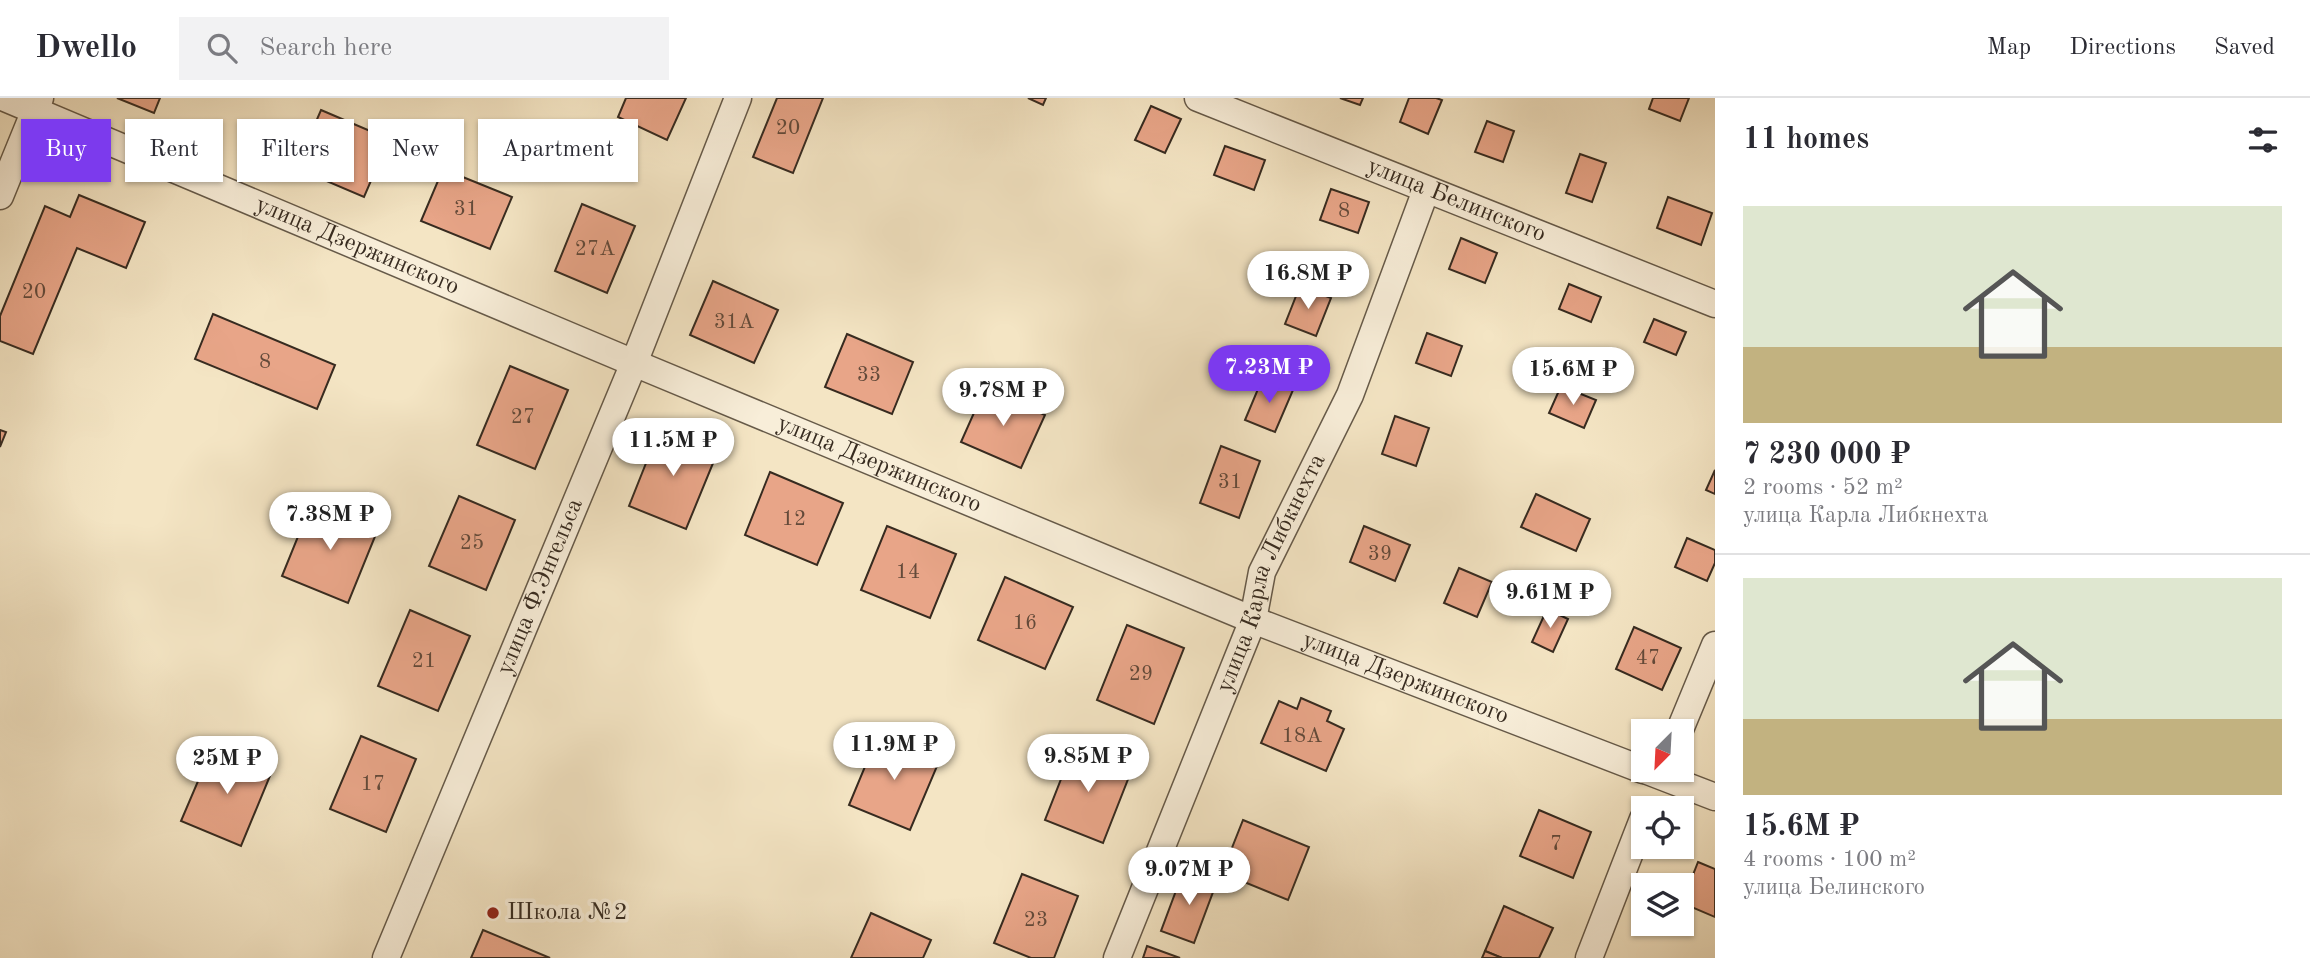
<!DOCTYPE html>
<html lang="en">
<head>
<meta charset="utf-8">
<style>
  :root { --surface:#fff; --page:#f2f2f3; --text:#2b2b33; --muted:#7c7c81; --line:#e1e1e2; --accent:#7c3aed }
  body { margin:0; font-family:"Old Standard TT",serif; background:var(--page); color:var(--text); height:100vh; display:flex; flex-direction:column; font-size:26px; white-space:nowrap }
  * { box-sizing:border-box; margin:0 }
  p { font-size:23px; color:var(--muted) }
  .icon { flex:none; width:38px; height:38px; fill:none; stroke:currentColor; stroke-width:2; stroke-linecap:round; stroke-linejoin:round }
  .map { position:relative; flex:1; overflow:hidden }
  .side { display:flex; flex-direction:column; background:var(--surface); width:595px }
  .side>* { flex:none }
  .banner { position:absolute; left:21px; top:21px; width:665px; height:63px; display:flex; gap:14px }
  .needle { width:46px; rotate:204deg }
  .controls { position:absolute; left:1631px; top:621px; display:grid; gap:14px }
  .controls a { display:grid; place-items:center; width:63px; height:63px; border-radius:0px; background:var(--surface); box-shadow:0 2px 5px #0004; font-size:35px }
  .price { position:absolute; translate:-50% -60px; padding:0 16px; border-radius:24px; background:#fff; color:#222; font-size:23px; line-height:46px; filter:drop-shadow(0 2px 4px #0008) }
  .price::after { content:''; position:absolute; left:50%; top:42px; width:21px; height:16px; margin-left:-10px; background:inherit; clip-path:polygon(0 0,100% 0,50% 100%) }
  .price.active { background:var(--accent); color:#fff }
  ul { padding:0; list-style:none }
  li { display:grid; align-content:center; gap:14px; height:371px; padding:0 28px }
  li+li { border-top:2px solid var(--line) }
  li span { display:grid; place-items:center; height:217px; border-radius:0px; color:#555 }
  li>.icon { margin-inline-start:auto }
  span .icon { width:126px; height:126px; fill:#fffc; stroke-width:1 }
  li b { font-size:30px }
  h2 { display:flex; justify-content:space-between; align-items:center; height:84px; padding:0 28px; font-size:30px }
  .tag { padding:0 24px; border-radius:0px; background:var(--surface); box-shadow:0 2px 5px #0004; font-size:24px; line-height:63px }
  .tag.active { background:var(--accent); color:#fff }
  header { display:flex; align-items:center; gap:42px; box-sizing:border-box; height:98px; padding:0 35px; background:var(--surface); border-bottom:2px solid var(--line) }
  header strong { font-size:33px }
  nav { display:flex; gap:38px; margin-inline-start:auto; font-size:24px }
  .search { width:490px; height:63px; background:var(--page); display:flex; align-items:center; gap:18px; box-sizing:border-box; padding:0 24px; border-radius:0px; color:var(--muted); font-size:26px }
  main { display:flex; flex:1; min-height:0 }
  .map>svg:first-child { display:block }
  .building { fill:#e8a588; stroke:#372b20; stroke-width:2 }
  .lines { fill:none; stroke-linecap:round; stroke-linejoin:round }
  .minor-casing { stroke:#665a49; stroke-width:29 }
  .minor { stroke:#f8eed9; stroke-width:26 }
  .poi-dot { fill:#8f2418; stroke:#f8eed9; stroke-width:2.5 }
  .labels { text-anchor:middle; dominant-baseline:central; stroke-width:7; stroke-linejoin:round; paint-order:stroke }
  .number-label { font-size:21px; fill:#634a3a }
  .street-label { font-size:24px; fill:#372b20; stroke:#f8eed9 }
  .poi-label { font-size:24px; fill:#372b20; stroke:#f8eed9; text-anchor:start }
</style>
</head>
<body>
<header>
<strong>Dwello</strong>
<div class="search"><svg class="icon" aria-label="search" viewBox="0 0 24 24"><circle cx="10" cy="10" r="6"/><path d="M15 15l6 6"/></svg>Search here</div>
<nav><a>Map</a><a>Directions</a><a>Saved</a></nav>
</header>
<main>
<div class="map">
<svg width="1715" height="860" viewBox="0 0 1715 860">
  <rect width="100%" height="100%" fill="#f4e5c4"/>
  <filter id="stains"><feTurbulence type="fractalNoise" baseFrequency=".00286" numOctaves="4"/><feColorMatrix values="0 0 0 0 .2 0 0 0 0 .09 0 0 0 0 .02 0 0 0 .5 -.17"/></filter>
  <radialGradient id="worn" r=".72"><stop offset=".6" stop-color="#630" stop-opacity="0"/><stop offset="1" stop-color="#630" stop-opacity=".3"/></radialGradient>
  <!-- building -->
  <g class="building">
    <polygon points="117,0 160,0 154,15"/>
    <polygon points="626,0 686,0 667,42 618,19"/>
    <polygon points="777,0 823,0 793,75 753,59"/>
    <polygon points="1028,0 1046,0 1043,7"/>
    <polygon points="1340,0 1363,0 1360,7"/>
    <polygon points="1409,0 1436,0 1442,2 1428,36 1400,24"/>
    <polygon points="1653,0 1689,0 1680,23 1649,11"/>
    <polygon points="1151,8 1181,21 1165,55 1135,42"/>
    <polygon points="321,12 389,41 364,99 296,70"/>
    <polygon points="1487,23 1514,33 1503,64 1475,54"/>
    <polygon points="1225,48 1265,62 1254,92 1214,77"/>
    <polygon points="1580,56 1606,65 1592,104 1566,95"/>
    <polygon points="443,71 512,99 490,151 421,123"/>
    <polygon points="1331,91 1369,104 1358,135 1320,122"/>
    <polygon points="79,97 145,124 126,170 77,150 33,256 0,243 0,218 45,108 70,119"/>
    <polygon points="1668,99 1712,115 1701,147 1657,130"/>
    <polygon points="582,106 635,128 607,195 555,173"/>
    <polygon points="1461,140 1497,155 1485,185 1449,171"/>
    <polygon points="713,183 778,212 754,265 690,237"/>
    <polygon points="1569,186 1601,199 1591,224 1559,211"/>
    <polygon points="1300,188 1331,200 1316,238 1285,226"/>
    <polygon points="213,216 335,267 317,311 195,261"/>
    <polygon points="1654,221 1686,234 1676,257 1644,244"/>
    <polygon points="1427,235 1462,248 1451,278 1416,265"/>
    <polygon points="847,236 913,264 892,316 825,289"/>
    <polygon points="510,268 568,292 535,371 477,347"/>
    <polygon points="1263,279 1293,292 1275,334 1245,322"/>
    <polygon points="1561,288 1596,302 1584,330 1549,315"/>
    <polygon points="985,290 1045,317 1021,370 961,344"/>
    <polygon points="1395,318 1429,330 1416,368 1382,356"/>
    <polygon points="660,330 718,353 686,431 629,408"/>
    <polygon points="0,332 6,334 0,349"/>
    <polygon points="1221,348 1260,363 1239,420 1200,405"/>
    <polygon points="1715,372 1715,396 1706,392"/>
    <polygon points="770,374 843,405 817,467 745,437"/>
    <polygon points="1536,396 1590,421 1576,453 1521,429"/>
    <polygon points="459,398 515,422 486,492 429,468"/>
    <polygon points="312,404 378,431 348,505 282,478"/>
    <polygon points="887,428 956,456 930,520 861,492"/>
    <polygon points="1364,428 1410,447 1395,483 1350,464"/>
    <polygon points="1687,440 1715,452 1715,465 1707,483 1675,469"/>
    <polygon points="1459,470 1492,484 1477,519 1444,505"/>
    <polygon points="1005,479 1073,509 1045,571 978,542"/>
    <polygon points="1547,511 1568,521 1553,554 1532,544"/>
    <polygon points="410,512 470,538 438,613 378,588"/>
    <polygon points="1127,527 1184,550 1154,626 1097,602"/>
    <polygon points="1634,529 1681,550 1662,592 1616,571"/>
    <polygon points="1301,600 1331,613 1327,623 1344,631 1326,673 1261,645 1279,603 1297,611"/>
    <polygon points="879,635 940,661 910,732 849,707"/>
    <polygon points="361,638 416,661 386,734 330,711"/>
    <polygon points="213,648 272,673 241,748 181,723"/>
    <polygon points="1074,648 1132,671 1103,745 1045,722"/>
    <polygon points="1539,712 1591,734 1573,780 1520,758"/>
    <polygon points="1243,722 1309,749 1288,802 1222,775"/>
    <polygon points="1698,764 1715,771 1715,819 1682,805"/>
    <polygon points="1183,774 1216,786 1194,845 1161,833"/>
    <polygon points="1022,776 1078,798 1054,860 1031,860 994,845"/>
    <polygon points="1504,808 1553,830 1539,860 1502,860 1485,853"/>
    <polygon points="871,815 931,842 923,860 851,860"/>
    <polygon points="483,832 550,860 471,860"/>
    <polygon points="1147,848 1180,860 1143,860"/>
    <polygon points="1485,853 1502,860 1482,860"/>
  </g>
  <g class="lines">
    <defs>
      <g id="minor">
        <path id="s1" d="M5,0L634,265L1253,522L1643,672"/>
        <path id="s2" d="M1198,0L1715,206"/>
        <polyline points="0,98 40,0"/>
        <polyline points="1679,634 1715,547"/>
        <polyline points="1645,672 1715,699"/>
        <path id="s3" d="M386,860L634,265L738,0"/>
        <path id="s4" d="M1117,860L1253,522L1262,474L1350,297L1426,92"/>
        <polyline points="1589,860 1643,721"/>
      </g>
    </defs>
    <!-- minor casing -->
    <use href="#minor" class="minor-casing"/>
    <!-- minor -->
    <use href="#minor" class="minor"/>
  </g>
  <!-- markers -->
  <circle class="poi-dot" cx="493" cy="815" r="7"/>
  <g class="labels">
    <!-- number labels -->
    <g class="number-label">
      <text x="788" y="30">20</text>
      <text x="466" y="111">31</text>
      <text x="1344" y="113">8</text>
      <text x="595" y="151">27А</text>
      <text x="34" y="194">20</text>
      <text x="734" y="224">31А</text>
      <text x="265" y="264">8</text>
      <text x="869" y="277">33</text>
      <text x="523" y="319">27</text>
      <text x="1230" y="384">31</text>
      <text x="794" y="421">12</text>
      <text x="472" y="445">25</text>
      <text x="1380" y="456">39</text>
      <text x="908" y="474">14</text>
      <text x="1025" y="525">16</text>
      <text x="1648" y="560">47</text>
      <text x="424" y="563">21</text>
      <text x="1141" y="576">29</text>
      <text x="1302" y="638">18А</text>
      <text x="373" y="686">17</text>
      <text x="1556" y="746">7</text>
      <text x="1036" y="822">23</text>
    </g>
    <!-- street labels -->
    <g class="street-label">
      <text stroke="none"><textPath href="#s2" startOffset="278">улица Белинского</textPath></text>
      <text stroke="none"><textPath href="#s1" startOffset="382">улица Дзержинского</textPath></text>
      <text stroke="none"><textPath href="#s1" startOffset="948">улица Дзержинского</textPath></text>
      <text stroke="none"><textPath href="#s4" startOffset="415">улица Карла Либкнехта</textPath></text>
      <text stroke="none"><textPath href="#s3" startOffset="402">улица Ф.Энгельса</textPath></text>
      <text stroke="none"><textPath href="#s1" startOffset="1516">улица Дзержинского</textPath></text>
    </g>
    <!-- poi labels -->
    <g class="poi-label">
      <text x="507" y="815">Школа №2</text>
    </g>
  </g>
  <rect width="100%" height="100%" filter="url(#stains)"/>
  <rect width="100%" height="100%" fill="url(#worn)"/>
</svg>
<div class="controls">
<a><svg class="needle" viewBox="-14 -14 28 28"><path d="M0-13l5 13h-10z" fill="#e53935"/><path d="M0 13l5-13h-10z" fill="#7c7c81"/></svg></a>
<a><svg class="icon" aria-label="locate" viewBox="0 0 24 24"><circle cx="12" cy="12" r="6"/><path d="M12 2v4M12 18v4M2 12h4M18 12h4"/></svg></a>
<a><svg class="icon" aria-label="layers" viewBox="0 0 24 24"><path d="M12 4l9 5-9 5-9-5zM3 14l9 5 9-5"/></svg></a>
</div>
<b class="price" style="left:1308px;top:213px">16.8M ₽</b>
<b class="price active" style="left:1269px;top:307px">7.23M ₽</b>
<b class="price" style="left:1573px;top:309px">15.6M ₽</b>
<b class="price" style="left:1003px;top:330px">9.78M ₽</b>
<b class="price" style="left:673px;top:380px">11.5M ₽</b>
<b class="price" style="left:330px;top:454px">7.38M ₽</b>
<b class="price" style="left:1550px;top:532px">9.61M ₽</b>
<b class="price" style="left:894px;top:684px">11.9M ₽</b>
<b class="price" style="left:1088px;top:696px">9.85M ₽</b>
<b class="price" style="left:227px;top:698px">25M ₽</b>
<b class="price" style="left:1189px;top:809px">9.07M ₽</b>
<div class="banner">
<a class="tag active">Buy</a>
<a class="tag">Rent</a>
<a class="tag">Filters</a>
<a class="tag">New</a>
<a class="tag">Apartment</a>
</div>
</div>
<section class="side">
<h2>11 homes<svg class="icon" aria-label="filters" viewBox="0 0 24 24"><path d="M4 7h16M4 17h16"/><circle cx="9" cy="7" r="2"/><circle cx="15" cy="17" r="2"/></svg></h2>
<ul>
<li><span style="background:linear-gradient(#dfe7d0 65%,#c2b280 0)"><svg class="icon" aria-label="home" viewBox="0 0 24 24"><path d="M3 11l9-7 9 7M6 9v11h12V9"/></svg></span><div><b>7 230 000 ₽</b><p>2 rooms · 52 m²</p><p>улица Карла Либкнехта</p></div></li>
<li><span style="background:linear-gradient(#dfe7d0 65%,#c2b280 0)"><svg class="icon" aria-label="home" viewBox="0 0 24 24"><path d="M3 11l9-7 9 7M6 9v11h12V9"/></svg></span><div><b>15.6M ₽</b><p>4 rooms · 100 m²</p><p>улица Белинского</p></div></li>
</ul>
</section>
</main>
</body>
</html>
